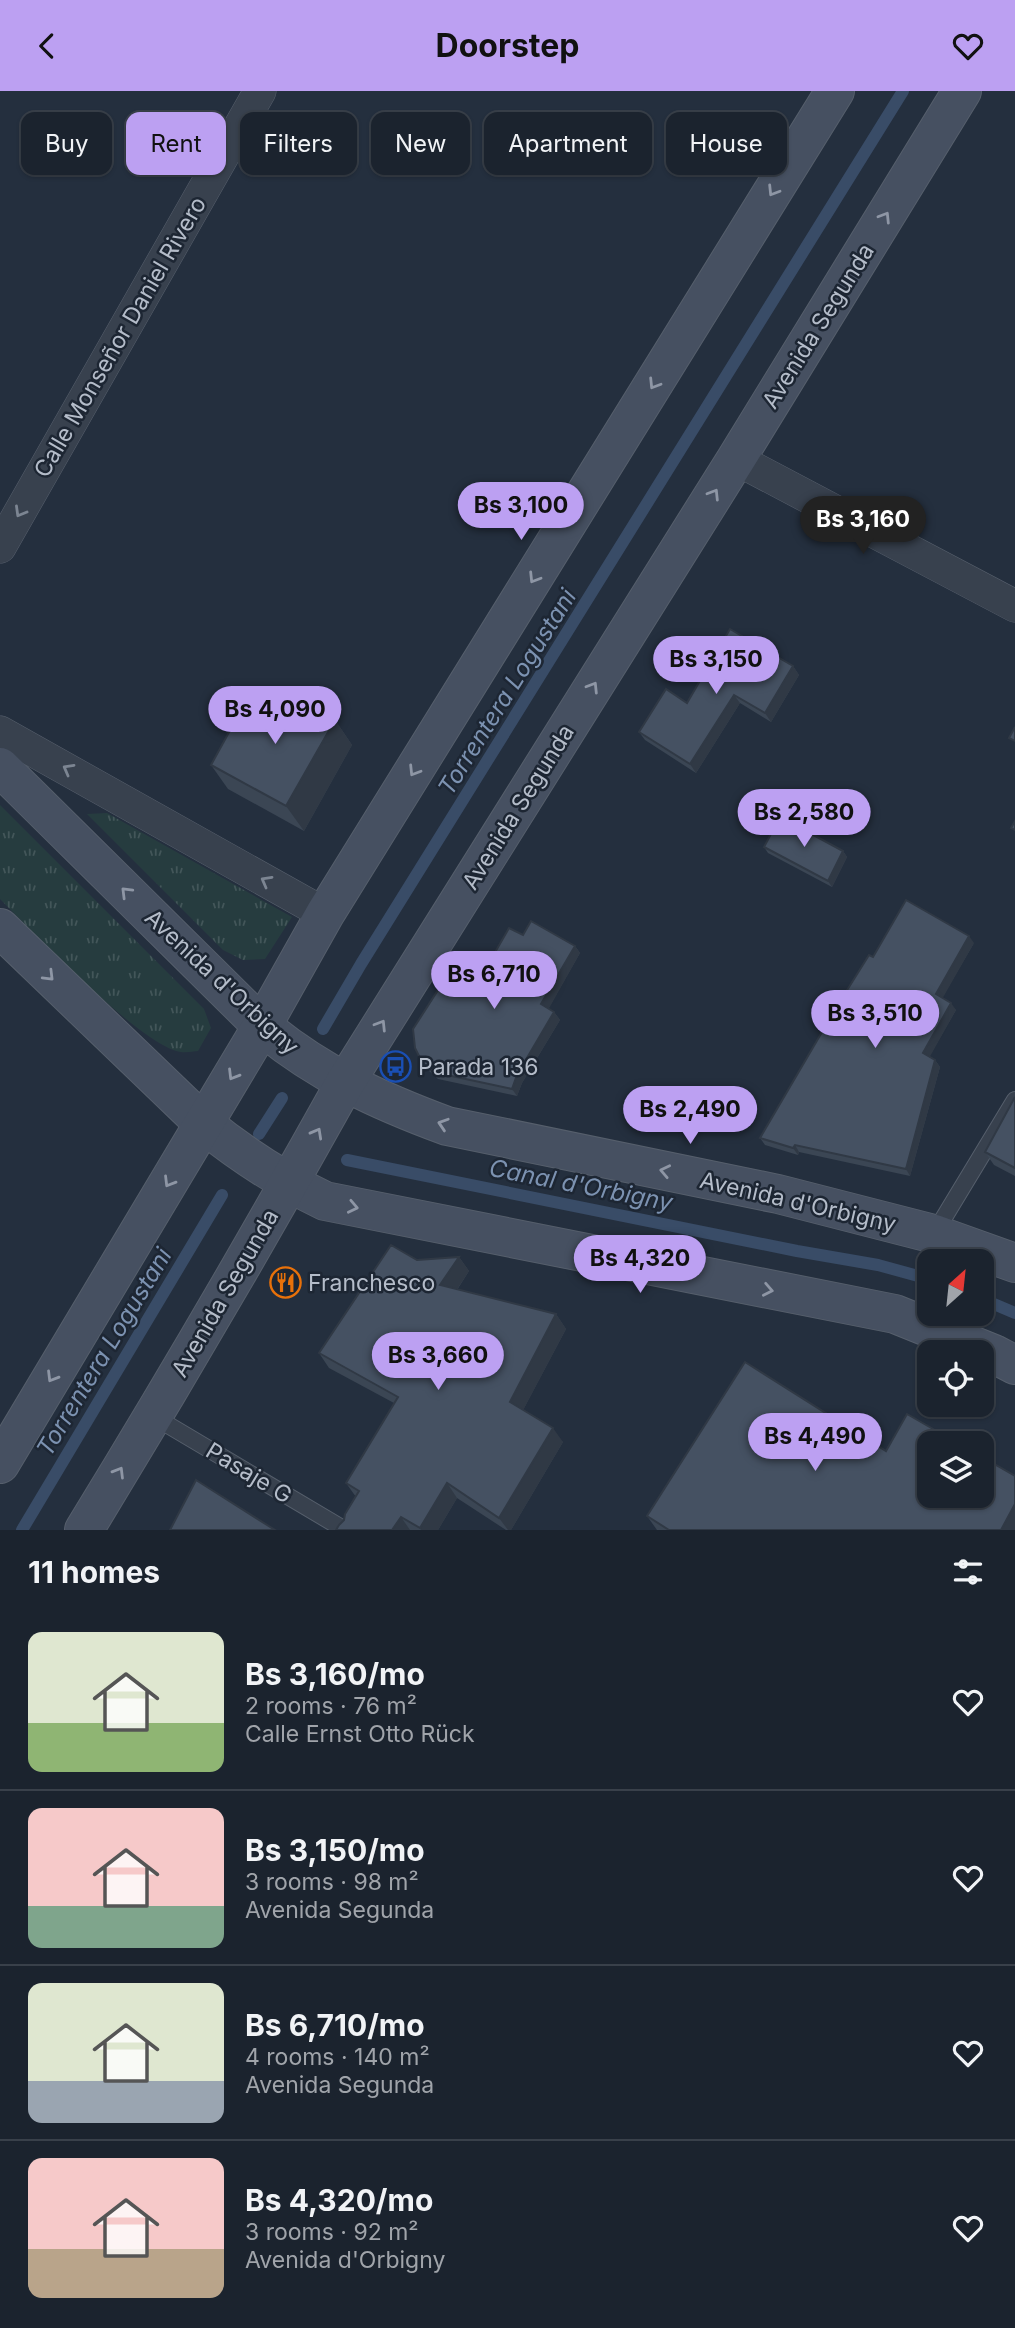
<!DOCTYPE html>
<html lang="en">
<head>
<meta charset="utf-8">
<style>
  :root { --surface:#1b232e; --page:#242b36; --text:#f1f3f6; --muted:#a0a4aa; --line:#39404a; --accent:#bca0f2 }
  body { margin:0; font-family:Inter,sans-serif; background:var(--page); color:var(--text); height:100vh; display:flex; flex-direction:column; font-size:26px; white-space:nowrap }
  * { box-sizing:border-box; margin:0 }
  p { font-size:23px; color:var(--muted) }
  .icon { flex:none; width:38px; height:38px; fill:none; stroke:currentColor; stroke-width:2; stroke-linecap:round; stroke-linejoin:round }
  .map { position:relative; height:1439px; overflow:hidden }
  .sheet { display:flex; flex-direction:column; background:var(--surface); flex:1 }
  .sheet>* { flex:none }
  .hud { position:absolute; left:21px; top:21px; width:973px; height:63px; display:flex; gap:14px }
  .needle { width:46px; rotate:27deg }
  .controls { position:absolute; left:917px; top:1158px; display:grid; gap:14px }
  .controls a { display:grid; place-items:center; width:77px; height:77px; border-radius:14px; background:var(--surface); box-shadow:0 2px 5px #0004,0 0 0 2px var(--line); font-size:35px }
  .price { position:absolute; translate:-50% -60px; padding:0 16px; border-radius:24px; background:var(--accent); color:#111; font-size:23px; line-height:46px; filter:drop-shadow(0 2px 4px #0008) }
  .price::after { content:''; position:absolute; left:50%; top:42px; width:21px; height:16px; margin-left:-10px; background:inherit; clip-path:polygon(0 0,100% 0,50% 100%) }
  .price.current { background:#222; color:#fff }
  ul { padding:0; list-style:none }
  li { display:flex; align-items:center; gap:21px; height:175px; padding:0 28px }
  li+li { border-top:2px solid var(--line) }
  li span { display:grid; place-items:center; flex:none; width:196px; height:140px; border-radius:14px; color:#555 }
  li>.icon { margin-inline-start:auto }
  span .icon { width:84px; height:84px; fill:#fffc; stroke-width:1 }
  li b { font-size:30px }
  h2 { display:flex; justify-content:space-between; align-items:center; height:84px; padding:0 28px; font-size:30px }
  .chip { padding:0 24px; border-radius:14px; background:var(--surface); box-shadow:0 2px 5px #0004,0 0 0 2px var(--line); font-size:24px; line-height:63px }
  .chip.current { background:var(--accent); color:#111 }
  header { display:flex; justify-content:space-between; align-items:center; height:91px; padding:0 28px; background:var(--accent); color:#111; font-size:32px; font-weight:700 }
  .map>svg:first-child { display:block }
  .grass { fill:url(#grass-tufts) }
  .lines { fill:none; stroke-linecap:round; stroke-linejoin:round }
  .stream { stroke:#394c67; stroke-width:12 }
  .lane-casing { stroke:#565f6c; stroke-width:18 }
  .street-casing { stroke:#565f6c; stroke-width:33 }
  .secondary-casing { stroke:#565f6c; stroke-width:40 }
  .lane { stroke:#38414e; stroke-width:16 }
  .street { stroke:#38414e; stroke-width:32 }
  .secondary { stroke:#465061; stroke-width:38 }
  .wall { fill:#3b4654 }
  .shaded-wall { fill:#303945 }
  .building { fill:#455162; stroke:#303945; stroke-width:2 }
  .oneway { stroke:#8e96a5 }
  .oneway2 { stroke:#7c8592 }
  .labels { text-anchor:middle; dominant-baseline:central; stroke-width:5; stroke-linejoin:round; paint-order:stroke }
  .street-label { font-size:23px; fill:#b4bcc9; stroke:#1d2633 }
  .poi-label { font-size:23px; fill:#b4bcc9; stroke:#1d2633; text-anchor:start }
  .water-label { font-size:24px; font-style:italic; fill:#7c92b1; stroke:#1d2633 }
</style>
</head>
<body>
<header><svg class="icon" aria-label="back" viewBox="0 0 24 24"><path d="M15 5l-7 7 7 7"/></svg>Doorstep<svg class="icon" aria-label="heart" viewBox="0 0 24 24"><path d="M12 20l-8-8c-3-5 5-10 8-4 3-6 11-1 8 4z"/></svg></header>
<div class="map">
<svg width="1015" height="1439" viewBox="0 0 1015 1439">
  <defs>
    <pattern id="grass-tufts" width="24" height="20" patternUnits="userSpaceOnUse" patternTransform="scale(1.75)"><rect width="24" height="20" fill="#263c3f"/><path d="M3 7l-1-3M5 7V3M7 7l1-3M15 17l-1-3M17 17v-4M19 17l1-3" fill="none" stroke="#435659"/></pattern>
  </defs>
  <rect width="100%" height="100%" fill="#242f3e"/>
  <!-- grass -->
  <g class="grass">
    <path d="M0,714L204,918L211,937L198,960C193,960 187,962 181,961C142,956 32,840 0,808Z"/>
    <polygon points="107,722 292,826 265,868 243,869 223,859 87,723"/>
  </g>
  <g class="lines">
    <!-- stream -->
    <g class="stream">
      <polyline points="323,938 361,873 903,0"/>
      <polyline points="259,1043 282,1007"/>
      <polyline points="347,1069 797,1160 878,1174 929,1188"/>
      <polyline points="982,1208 1015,1222"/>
      <polyline points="22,1439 222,1104"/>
    </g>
    <defs>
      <g id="lane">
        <polyline points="934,1143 1015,1009"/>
        <polyline points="153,1325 345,1439"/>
      </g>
      <g id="street">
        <polyline points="736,368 1015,515"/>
        <polyline points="0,456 260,0"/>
        <polyline points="0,641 325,823"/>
      </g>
      <g id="secondary">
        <path d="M0,676L262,935C318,982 379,1010 447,1035L778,1103L934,1143L1015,1172"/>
        <path d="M0,837L204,1033C242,1064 281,1089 325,1110L895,1223L994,1263L1015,1274"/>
        <polyline points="0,1373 262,935 325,823 835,0"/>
        <path d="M84,1439C174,1292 261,1143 345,992L736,368L962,0"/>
      </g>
    </defs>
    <!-- lane casing -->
    <use href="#lane" class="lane-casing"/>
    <!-- street casing -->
    <use href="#street" class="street-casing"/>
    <!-- secondary casing -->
    <use href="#secondary" class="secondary-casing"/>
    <!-- lane -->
    <use href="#lane" class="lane"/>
    <!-- street -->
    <use href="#street" class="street"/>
    <!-- secondary -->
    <use href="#secondary" class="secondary"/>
  </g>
  <!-- wall -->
  <g class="wall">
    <polygon points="793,575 799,584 771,631 740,612 696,682 645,649 639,641 687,612"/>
    <polygon points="335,629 352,654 304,740 228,698 211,674 257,633"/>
    <polygon points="764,756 843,760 847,766 832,796 768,762"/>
    <polygon points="974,852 942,907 956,919 929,966 935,969 940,976 910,1085 799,1061 798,1064 765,1054 760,1047"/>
    <polygon points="575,855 580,862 548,918 554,921 560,929 522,992 517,1005 438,988 428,979 422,971 474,898"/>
    <polygon points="1015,1006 1015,1085 994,1074 985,1061"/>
    <polygon points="459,1166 469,1180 457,1199 556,1223 566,1238 523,1319 563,1351 511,1439 506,1439 457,1407 438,1439 336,1439 344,1429 356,1406 346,1392 394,1312 329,1277 319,1262 417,1169"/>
    <polygon points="886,1360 1015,1439 657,1439 647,1425"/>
  </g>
  <!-- shaded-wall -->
  <g class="shaded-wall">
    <polygon points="793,575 799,584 771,631 765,622"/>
    <polygon points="734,604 740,612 696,682 690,673"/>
    <polygon points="335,629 352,654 304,740 286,715"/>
    <polygon points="843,760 847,766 832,796 828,790"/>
    <polygon points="969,845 974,852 941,910 936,903"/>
    <polygon points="575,855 580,862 547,921 541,913"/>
    <polygon points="951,912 956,919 928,969 923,962"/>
    <polygon points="554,921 560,929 522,992 517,1005 512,998 517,984"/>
    <polygon points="935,969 940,976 910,1085 906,1078"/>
    <polygon points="795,1054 799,1061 798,1064 793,1057"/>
    <polygon points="459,1166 469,1180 450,1209 440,1194"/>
    <polygon points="556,1223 566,1238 520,1325 510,1311"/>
    <polygon points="553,1337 563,1351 511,1439 508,1439 499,1427"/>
    <polygon points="447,1392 457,1407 438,1439 421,1439 420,1437"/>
    <polygon points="1015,1413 1015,1439 1001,1439"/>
    <polygon points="401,1426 410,1439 392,1439"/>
  </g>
  <!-- building -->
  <g class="building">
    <polygon points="730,538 793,575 765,622 734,604 690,673 639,641 666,598 687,612"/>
    <polygon points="278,596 335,629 286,715 211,674 239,623 257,633"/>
    <polygon points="1015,636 1015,650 1009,647"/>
    <polygon points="780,726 843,760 828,790 764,756"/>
    <polygon points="1015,730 1015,739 1011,737"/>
    <polygon points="906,809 969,845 936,903 951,912 923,962 935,969 906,1078 795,1054 793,1057 760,1047 839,912 869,864 873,866"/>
    <polygon points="531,830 575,855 541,913 554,921 517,984 512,998 433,981 422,971 415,957 413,938 449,882 474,898 509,837 523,844"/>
    <polygon points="1015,1006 1015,1077 985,1061"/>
    <polygon points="391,1154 417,1169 459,1166 440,1194 556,1223 510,1311 553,1337 499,1427 447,1392 420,1437 401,1426 392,1439 336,1439 339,1434 344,1429 345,1423 359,1400 346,1392 398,1306 319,1262"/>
    <polygon points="745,1271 886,1360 907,1323 959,1353 929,1353 929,1405 982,1405 982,1366 1015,1385 1015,1413 1001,1439 669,1439 647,1425"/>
    <polygon points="196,1389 275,1439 170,1439"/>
  </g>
  <!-- one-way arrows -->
  <defs><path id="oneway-chevron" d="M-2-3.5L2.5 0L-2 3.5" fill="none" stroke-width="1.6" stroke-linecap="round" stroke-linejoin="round" transform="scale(1.75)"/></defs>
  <g class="oneway">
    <use href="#oneway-chevron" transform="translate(773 100) rotate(122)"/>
    <use href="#oneway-chevron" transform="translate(885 126) rotate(-58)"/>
    <use href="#oneway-chevron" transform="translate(654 293) rotate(122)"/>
    <use href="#oneway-chevron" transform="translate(714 403) rotate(-58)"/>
    <use href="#oneway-chevron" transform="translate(534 487) rotate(122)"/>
    <use href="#oneway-chevron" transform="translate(593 596) rotate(-58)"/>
    <use href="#oneway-chevron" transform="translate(414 680) rotate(122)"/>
    <use href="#oneway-chevron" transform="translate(126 801) rotate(-135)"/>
    <use href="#oneway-chevron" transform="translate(49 885) rotate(45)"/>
    <use href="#oneway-chevron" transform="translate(381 934) rotate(-58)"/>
    <use href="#oneway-chevron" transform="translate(233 984) rotate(121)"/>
    <use href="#oneway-chevron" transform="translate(443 1033) rotate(-162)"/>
    <use href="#oneway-chevron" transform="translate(317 1042) rotate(-61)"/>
    <use href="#oneway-chevron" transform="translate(665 1080) rotate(-168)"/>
    <use href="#oneway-chevron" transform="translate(169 1091) rotate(121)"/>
    <use href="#oneway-chevron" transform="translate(353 1116) rotate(12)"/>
    <use href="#oneway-chevron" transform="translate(768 1199) rotate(11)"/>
    <use href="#oneway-chevron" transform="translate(52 1286) rotate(121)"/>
    <use href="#oneway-chevron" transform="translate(119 1381) rotate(-59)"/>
  </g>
  <g class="oneway2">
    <use href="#oneway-chevron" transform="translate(20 421) rotate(120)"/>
    <use href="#oneway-chevron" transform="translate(68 678) rotate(-151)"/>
    <use href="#oneway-chevron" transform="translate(266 790) rotate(-151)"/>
  </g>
  <!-- icons -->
  <defs>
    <symbol id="bus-ring" viewBox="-11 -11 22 22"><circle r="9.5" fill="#1d2633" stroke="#1a4fb4" stroke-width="1.5"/><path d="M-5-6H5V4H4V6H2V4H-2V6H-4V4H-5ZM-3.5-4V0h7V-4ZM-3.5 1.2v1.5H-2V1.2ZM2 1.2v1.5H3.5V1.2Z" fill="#1a4fb4"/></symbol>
    <symbol id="restaurant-ring" viewBox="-11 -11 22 22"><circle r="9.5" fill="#1d2633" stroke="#e8710a" stroke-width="1.5"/><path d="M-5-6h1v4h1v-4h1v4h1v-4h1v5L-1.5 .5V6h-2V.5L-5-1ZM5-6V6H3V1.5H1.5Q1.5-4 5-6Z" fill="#e8710a"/></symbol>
  </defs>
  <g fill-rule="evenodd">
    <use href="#bus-ring" x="378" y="958" width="35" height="35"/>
    <use href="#restaurant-ring" x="268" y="1174" width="35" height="35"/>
  </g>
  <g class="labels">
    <!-- street labels -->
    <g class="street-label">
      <text transform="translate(818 235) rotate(-58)">Avenida Segunda</text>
      <text transform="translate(120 246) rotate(-60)">Calle Monseñor Daniel Rivero</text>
      <text transform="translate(518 716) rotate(-58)">Avenida Segunda</text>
      <text transform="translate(222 891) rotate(43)">Avenida d'Orbigny</text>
      <text transform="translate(798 1111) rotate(13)">Avenida d'Orbigny</text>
      <text transform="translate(225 1202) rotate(-60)">Avenida Segunda</text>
      <text transform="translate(249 1382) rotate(31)">Pasaje G</text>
    </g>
    <!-- poi labels -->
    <g class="poi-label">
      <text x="418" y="976">Parada 136</text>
      <text x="308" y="1192">Franchesco</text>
    </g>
    <!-- water labels -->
    <g class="water-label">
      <text transform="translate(507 601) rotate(-58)">Torrentera Logustani</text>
      <text transform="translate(581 1094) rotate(11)">Canal d'Orbigny</text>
      <text transform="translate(104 1261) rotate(-59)">Torrentera Logustani</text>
    </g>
  </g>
</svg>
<div class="controls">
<a><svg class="needle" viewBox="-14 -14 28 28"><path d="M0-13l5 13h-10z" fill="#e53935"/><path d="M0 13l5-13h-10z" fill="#a0a4aa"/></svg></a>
<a><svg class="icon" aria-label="locate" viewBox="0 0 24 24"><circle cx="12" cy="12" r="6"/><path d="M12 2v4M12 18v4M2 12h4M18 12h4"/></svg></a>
<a><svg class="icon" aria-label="layers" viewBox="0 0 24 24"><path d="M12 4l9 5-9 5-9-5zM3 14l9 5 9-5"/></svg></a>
</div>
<b class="price" style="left:521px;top:451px">Bs 3,100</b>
<b class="price current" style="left:863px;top:465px">Bs 3,160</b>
<b class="price" style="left:716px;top:605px">Bs 3,150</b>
<b class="price" style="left:275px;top:655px">Bs 4,090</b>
<b class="price" style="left:804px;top:758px">Bs 2,580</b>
<b class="price" style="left:494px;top:920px">Bs 6,710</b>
<b class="price" style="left:875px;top:959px">Bs 3,510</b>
<b class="price" style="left:690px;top:1055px">Bs 2,490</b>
<b class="price" style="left:640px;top:1204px">Bs 4,320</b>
<b class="price" style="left:438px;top:1301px">Bs 3,660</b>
<b class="price" style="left:815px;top:1382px">Bs 4,490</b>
<div class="hud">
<a class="chip">Buy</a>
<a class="chip current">Rent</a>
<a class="chip">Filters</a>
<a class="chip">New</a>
<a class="chip">Apartment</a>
<a class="chip">House</a>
</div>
</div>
<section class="sheet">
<h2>11 homes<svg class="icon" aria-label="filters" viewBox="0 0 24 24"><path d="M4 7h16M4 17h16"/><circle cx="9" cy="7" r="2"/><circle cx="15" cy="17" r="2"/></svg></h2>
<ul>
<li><span style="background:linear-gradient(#dfe7d0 65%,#8fb573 0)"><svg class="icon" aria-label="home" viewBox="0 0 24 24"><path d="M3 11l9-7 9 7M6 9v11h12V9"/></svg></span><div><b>Bs 3,160/mo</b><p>2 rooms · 76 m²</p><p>Calle Ernst Otto Rück</p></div><svg class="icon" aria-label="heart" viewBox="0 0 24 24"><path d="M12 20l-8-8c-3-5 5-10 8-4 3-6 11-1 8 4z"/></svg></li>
<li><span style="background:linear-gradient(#f6c9c9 70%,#7fa58c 0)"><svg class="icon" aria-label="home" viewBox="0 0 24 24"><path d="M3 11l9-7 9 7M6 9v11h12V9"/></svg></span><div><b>Bs 3,150/mo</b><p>3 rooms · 98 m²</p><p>Avenida Segunda</p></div><svg class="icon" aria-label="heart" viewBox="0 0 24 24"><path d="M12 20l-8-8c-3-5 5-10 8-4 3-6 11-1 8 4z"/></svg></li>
<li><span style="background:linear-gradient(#dfe7d0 70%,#9aa5b1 0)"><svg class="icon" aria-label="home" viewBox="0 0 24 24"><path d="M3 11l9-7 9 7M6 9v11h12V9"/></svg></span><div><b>Bs 6,710/mo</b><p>4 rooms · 140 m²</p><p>Avenida Segunda</p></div><svg class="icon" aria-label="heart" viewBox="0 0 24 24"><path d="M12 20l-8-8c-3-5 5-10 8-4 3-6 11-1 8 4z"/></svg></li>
<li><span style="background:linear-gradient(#f6c9c9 65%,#b9a48a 0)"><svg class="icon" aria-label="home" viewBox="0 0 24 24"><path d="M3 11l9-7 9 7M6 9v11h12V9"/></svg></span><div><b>Bs 4,320/mo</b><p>3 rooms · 92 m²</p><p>Avenida d'Orbigny</p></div><svg class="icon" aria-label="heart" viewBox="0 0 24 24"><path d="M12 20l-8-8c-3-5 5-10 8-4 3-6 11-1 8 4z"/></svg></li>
</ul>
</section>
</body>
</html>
